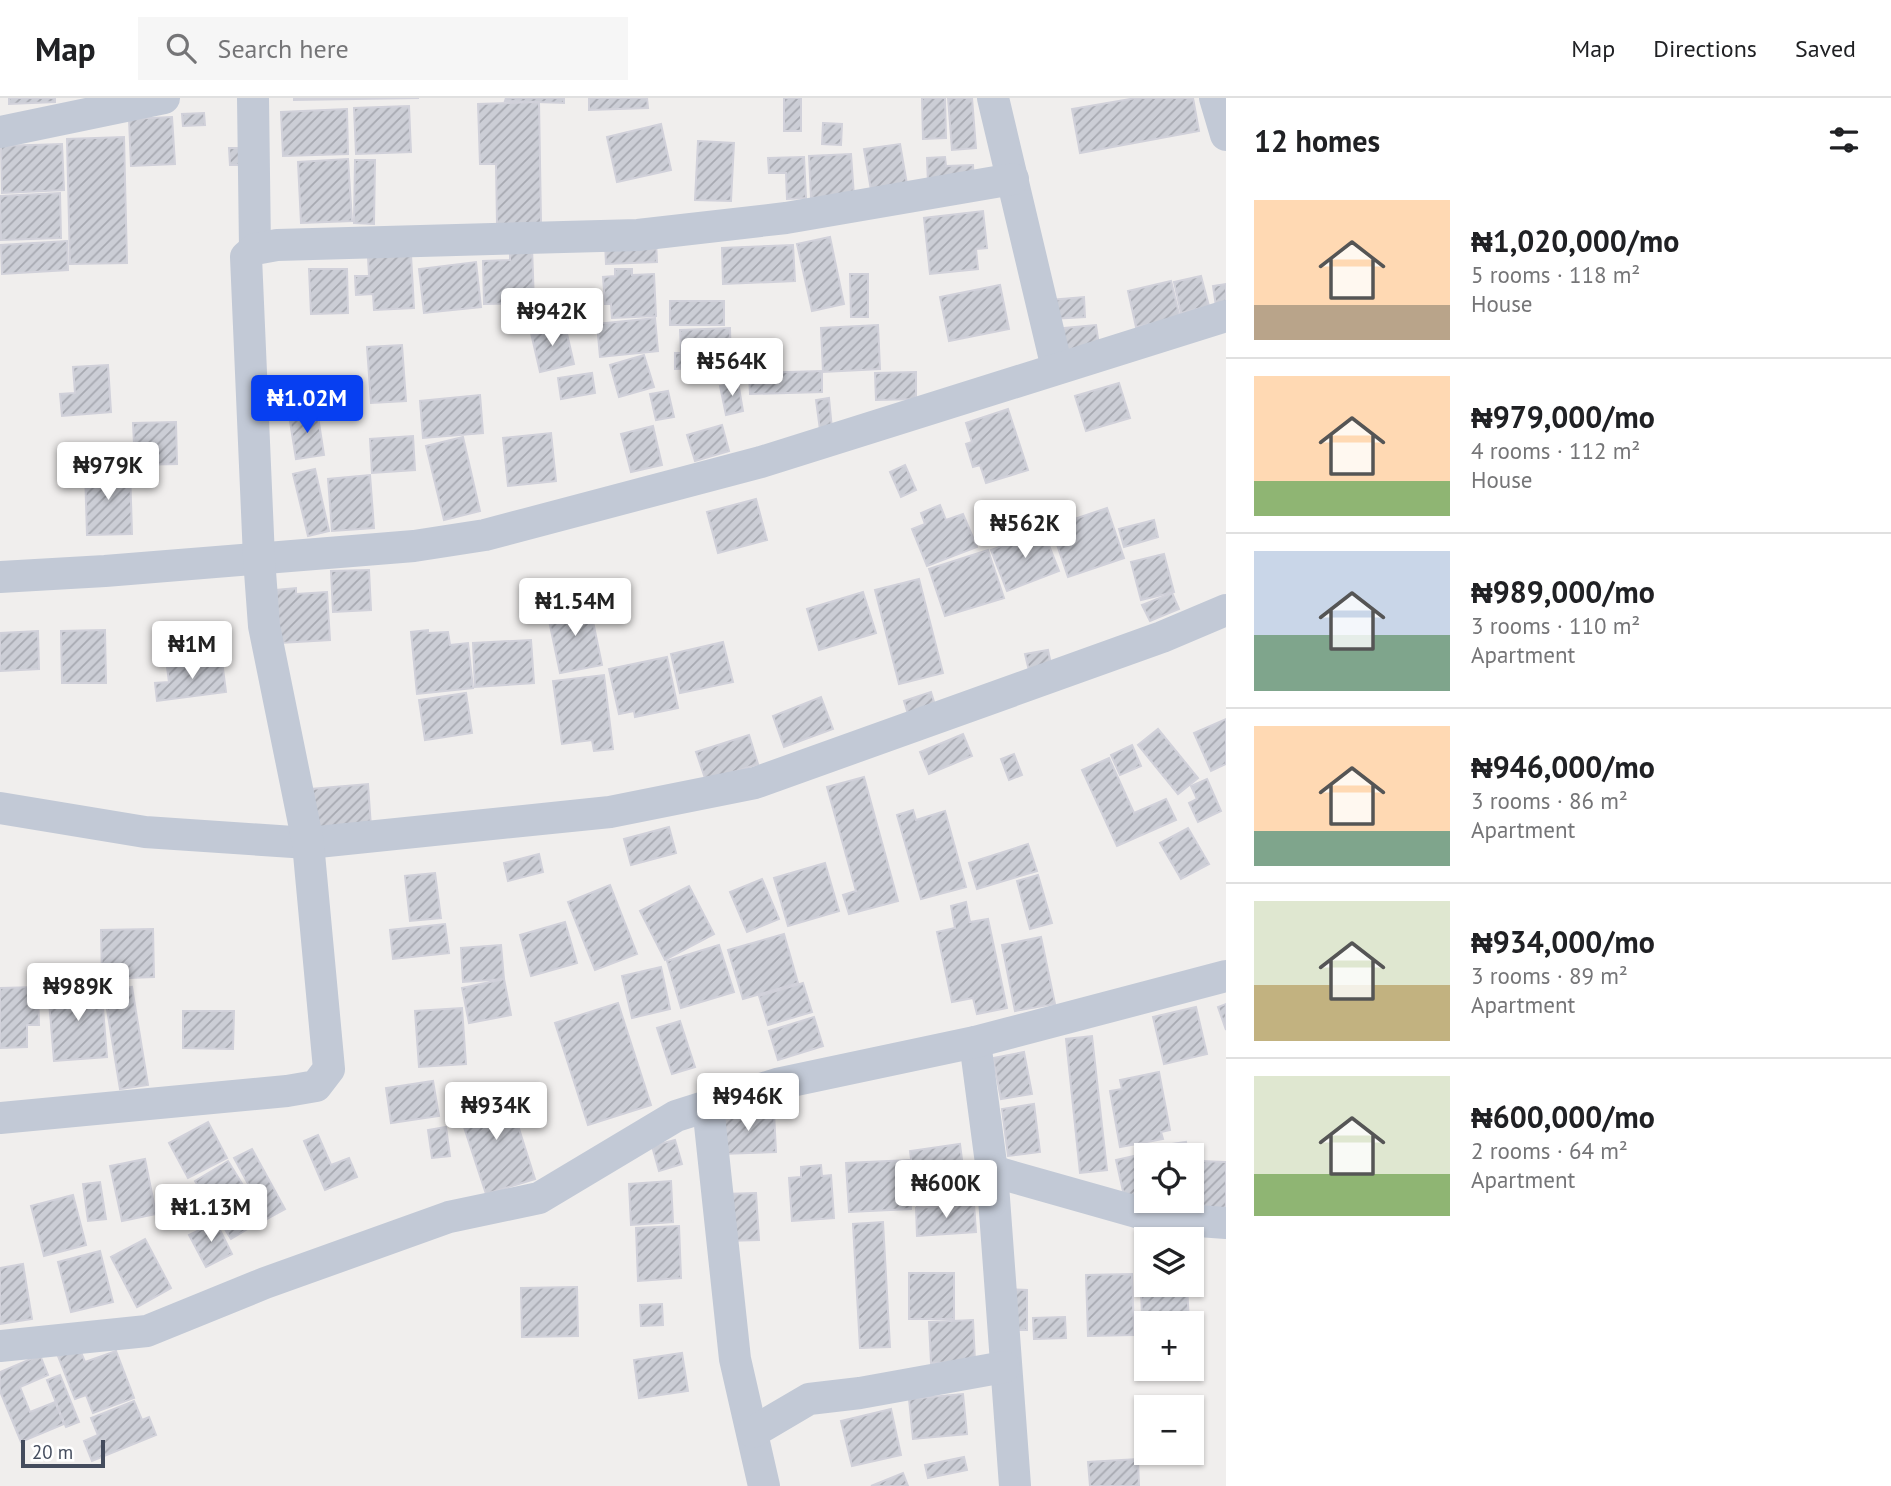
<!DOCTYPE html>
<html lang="en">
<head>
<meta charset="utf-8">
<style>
  :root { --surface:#fff; --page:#f6f6f6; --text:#202124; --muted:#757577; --line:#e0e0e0; --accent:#073ff1 }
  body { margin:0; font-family:"PT Sans",sans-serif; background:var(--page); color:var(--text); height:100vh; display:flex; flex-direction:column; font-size:26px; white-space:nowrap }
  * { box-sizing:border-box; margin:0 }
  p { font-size:23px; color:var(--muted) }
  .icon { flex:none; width:38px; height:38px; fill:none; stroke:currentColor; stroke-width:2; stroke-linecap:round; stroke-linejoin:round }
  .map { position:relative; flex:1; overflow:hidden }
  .panel { display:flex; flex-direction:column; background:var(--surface); width:665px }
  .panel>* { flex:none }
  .tools { position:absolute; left:1134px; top:1045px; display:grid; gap:14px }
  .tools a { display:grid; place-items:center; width:70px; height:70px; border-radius:0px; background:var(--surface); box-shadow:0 2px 5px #0004; font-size:35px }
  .scale { position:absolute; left:21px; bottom:18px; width:84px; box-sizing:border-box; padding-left:7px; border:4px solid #444c5d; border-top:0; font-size:19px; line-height:24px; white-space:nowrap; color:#444c5d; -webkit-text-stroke:5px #fff; paint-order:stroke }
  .price { position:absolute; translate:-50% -60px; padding:0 16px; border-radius:7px; background:#fff; color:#222; font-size:23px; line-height:46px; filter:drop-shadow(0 2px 4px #0008) }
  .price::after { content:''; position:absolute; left:50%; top:42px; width:21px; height:16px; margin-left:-10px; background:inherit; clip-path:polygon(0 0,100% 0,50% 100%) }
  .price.selected { background:var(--accent); color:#fff }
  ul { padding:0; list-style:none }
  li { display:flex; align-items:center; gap:21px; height:175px; padding:0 28px }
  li+li { border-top:2px solid var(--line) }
  li span { display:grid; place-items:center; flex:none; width:196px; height:140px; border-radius:0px; color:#555 }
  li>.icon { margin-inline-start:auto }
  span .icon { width:84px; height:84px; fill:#fffc; stroke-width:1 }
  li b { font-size:30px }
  h2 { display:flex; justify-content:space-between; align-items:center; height:84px; padding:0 28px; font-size:30px }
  header { display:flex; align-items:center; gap:42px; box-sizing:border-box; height:98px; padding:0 35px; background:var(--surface); border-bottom:2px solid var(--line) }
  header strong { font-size:33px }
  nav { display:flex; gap:38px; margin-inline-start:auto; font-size:24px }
  .search { width:490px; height:63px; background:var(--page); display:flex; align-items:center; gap:18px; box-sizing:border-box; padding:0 24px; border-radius:0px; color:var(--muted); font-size:26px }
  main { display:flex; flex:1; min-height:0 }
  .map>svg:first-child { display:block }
  .building { fill:url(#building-hatch); stroke:#d1d1da; stroke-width:2 }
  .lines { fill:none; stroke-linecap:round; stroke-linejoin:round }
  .minor { stroke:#c2c9d6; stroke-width:32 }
</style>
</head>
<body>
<header>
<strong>Map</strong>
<div class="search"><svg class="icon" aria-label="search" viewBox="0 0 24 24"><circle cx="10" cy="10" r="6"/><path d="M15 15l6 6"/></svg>Search here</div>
<nav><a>Map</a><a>Directions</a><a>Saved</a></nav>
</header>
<main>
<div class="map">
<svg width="1226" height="1388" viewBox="0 0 1226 1388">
  <defs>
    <pattern id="building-hatch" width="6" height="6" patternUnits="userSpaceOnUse" patternTransform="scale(1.75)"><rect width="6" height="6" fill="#ccced6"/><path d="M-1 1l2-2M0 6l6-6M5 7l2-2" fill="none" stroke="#a7a9b1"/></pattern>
  </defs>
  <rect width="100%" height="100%" fill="#f0eeed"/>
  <!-- building -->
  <g class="building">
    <polygon points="9,0 55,0 55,4 9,6"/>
    <polygon points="294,0 419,0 294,2"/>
    <polygon points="506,0 564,0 564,5 505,3"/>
    <polygon points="589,0 647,0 648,10 589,12"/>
    <rect x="784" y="0" width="17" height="33"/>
    <polygon points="922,0 945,0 946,40 923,41"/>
    <polygon points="948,0 972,0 976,50 952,52"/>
    <polygon points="1136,0 1193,0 1199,33 1080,55 1072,11"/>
    <polygon points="539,4 541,125 497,126 496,66 480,66 478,6"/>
    <polygon points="409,8 411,54 356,56 354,10"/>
    <polygon points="347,11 348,56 283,58 281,14"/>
    <polygon points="204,15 205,27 183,28 182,16"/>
    <polygon points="172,19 175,66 131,68 129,21"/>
    <polygon points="823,25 842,26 841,47 822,46"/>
    <polygon points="661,26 671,72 617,84 607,39"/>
    <polygon points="124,39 127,165 70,166 67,41"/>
    <polygon points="698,43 734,45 731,103 695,102"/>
    <polygon points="62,46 64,92 2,95 1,48"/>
    <polygon points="900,46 908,92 872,98 864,51"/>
    <polygon points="229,50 250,50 250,67 230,67"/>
    <polygon points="851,56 854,98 811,100 809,58"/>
    <polygon points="804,59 806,100 787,101 786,75 769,75 768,60"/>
    <polygon points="945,59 946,68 973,67 974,84 928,86 927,60"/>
    <polygon points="348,61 352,123 301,125 298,64"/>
    <polygon points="355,62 375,62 374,126 354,125"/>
    <polygon points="60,95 61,140 1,142 0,98"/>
    <polygon points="983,113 987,150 976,151 978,171 930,176 924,120"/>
    <polygon points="830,139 844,206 812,213 797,146"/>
    <polygon points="67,143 68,172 2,176 1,147"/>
    <polygon points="656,143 657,164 606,166 605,144"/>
    <polygon points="793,147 795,183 723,186 722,150"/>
    <polygon points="510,149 532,149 534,205 484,206 483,163 510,162"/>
    <polygon points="411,157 414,210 374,212 373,196 356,197 355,178 369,178 368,159"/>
    <polygon points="476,164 481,209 424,215 419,171"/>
    <polygon points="309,171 347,171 348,215 311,216"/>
    <polygon points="615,171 632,171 632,177 654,176 656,218 612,220 611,206 605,206 603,179 615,178"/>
    <polygon points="850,176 868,176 868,219 851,219"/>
    <polygon points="1201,178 1209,208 1181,215 1174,184"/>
    <polygon points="1171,183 1180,220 1136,229 1128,193"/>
    <polygon points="1226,186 1226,206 1216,208 1213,188"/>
    <polygon points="1000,187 1009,231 949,243 940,199"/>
    <polygon points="1084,199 1085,219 1051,221 1050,202"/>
    <rect x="670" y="203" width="54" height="24"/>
    <polygon points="655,220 658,253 600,259 597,226"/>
    <polygon points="565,227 574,266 540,274 531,235"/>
    <polygon points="878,227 880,271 823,274 821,230"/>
    <polygon points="1096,227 1099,248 1056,253 1054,231"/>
    <polygon points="730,230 731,269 675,271 675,255 681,255 680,232"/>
    <polygon points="402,247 406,303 371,305 367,249"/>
    <polygon points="644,257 654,289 619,299 610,267"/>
    <polygon points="777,260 777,272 738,273 738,261"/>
    <polygon points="108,267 111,314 62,318 60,296 75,295 73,269"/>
    <polygon points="822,273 822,294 750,296 749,275"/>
    <polygon points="916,274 916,301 876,302 875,275"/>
    <polygon points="592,275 595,295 561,301 558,280"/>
    <polygon points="738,284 743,313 726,317 720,288"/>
    <polygon points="1119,285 1130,320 1086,333 1075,298"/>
    <polygon points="668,293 674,319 656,322 650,296"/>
    <polygon points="480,297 483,335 423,340 420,303"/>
    <polygon points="829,300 832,331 820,332 816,302"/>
    <polygon points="1008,311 1028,372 986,385 980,367 973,369 966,346 972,344 966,325"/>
    <polygon points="317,312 324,357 296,361 289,317"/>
    <polygon points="176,324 177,366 135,367 133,325"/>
    <polygon points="722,327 729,353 695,363 687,337"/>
    <polygon points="653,328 662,367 631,374 621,336"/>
    <polygon points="551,335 556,383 508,388 503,340"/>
    <polygon points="413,338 415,372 372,375 370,341"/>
    <polygon points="463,339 480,413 444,422 426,348"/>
    <polygon points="905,367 916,392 901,399 890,374"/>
    <polygon points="130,371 132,436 87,437 85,372"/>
    <polygon points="315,371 329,433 308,438 293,376"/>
    <polygon points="370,377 374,430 332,433 328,381"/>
    <polygon points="756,401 767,442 718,455 707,414"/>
    <polygon points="940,407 946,422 963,416 977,449 927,468 912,431 925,426 921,415"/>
    <polygon points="1107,410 1124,460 1068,479 1051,429"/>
    <polygon points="1154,422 1158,439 1124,449 1119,431"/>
    <polygon points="1043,432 1059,473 1007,493 991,452"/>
    <polygon points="988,452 1004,500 945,518 929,471"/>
    <polygon points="1164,456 1174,494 1141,502 1131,464"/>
    <polygon points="369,472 371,512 333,514 331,473"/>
    <polygon points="919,481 943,575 899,586 875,492"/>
    <polygon points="296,490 296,496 327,494 330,542 280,545 276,492"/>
    <polygon points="863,494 876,535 819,552 807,511"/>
    <polygon points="1172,495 1179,511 1150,523 1142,507"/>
    <polygon points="589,504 602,567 560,575 547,513"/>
    <polygon points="105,532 106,585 62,585 61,533"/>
    <polygon points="428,532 428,535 448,534 450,547 468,545 473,590 417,596 411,534"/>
    <polygon points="38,533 39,571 0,573 0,535"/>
    <polygon points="531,542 534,585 475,589 473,545"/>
    <polygon points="723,544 733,584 680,595 671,556"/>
    <polygon points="1048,552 1052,571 1030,577 1025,556"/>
    <polygon points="667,559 678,610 635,619 634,613 619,616 609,571"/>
    <polygon points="222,563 226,594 157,603 155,585 169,584 167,569"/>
    <polygon points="604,577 613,651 594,653 592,642 562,646 553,583"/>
    <polygon points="931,594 935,607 908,616 904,603"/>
    <polygon points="466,595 472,635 425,642 419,602"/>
    <polygon points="821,599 833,631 784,649 773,618"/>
    <polygon points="1226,621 1226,666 1211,673 1194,635"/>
    <polygon points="1158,631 1198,680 1178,696 1138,647"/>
    <polygon points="963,636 972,658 929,676 920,654"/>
    <polygon points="749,637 758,666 706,683 696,654"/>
    <polygon points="1132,647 1141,668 1120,677 1111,657"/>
    <polygon points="1014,656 1022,677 1009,682 1001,661"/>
    <polygon points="1109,660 1134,715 1166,701 1176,722 1117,748 1082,672"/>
    <polygon points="864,679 898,803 849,816 843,797 856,793 827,689"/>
    <polygon points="1207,681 1221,713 1198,724 1189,705 1197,701 1191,688"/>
    <polygon points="368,686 371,729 315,734 311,691"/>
    <polygon points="913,712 916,722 945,713 966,789 921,801 897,717"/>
    <polygon points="669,729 676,755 631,767 624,741"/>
    <polygon points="1188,730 1209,766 1181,781 1160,745"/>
    <polygon points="1028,746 1037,773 977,791 969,765"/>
    <polygon points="539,756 543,774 508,783 504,765"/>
    <polygon points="825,765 839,813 788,828 774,780"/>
    <polygon points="435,775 441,820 410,823 405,778"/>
    <polygon points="1038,777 1052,825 1030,831 1017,783"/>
    <polygon points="762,781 779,821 747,834 730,794"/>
    <polygon points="610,787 637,856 595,872 568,804"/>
    <polygon points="689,788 714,836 665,862 640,813"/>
    <polygon points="966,804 970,824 988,821 1007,910 977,916 973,900 952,904 937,834 955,830 951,808"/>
    <polygon points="565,824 577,865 531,878 520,837"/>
    <polygon points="445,826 449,855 393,861 390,832"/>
    <polygon points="153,831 154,879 102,881 101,832"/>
    <polygon points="784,836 798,885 743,901 728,852"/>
    <polygon points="1041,839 1055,906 1015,913 1002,847"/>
    <polygon points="501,847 504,881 463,884 461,850"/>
    <polygon points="719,847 734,894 681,910 667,863"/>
    <polygon points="661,869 670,911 632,920 622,878"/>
    <polygon points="504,881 511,917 469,925 462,890"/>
    <polygon points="803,885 812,914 768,927 759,898"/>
    <polygon points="101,886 107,959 54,963 48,891"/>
    <polygon points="38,889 39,927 27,927 27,949 0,950 0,890"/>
    <polygon points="132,889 148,987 120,991 104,893"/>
    <polygon points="618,905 651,1007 588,1027 555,925"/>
    <polygon points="1226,906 1226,932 1218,909"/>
    <polygon points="1196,909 1207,956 1164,966 1153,919"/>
    <polygon points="462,910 466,966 419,969 415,913"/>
    <polygon points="183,913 234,913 233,951 183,950"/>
    <polygon points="814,919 823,948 778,962 769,933"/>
    <polygon points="680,923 695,969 672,976 657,930"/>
    <polygon points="1092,938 1107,1072 1080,1075 1066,941"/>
    <polygon points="1024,954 1032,996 1001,1001 993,960"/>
    <polygon points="1159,974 1170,1032 1161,1034 1163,1041 1120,1049 1110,993 1122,991 1120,982"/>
    <polygon points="433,983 439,1018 391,1025 386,990"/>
    <polygon points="507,993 535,1081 486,1096 457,1008"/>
    <polygon points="1034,1006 1040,1054 1008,1058 1002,1011"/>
    <polygon points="774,1014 776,1054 721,1056 719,1017"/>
    <polygon points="208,1024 227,1060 188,1080 169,1045"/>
    <polygon points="446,1029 450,1058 432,1060 428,1032"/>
    <polygon points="318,1037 331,1067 349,1060 357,1079 325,1092 304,1043"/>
    <polygon points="675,1042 682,1066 659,1073 652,1048"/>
    <polygon points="1186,1044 1188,1057 1152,1057 1151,1049"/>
    <polygon points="960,1046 967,1101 917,1108 910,1053"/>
    <polygon points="252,1051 285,1111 267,1121 234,1060"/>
    <polygon points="1143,1056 1146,1069 1146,1102 1127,1111 1116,1062"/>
    <polygon points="145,1061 156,1116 122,1123 110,1068"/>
    <polygon points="909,1062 911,1111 849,1114 846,1065"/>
    <polygon points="228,1063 264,1121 231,1141 195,1083"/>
    <polygon points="1201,1063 1226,1064 1226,1111 1201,1110"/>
    <polygon points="821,1067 822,1078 831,1077 834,1120 792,1123 789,1080 801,1079 801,1069"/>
    <polygon points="671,1083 673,1124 631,1127 629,1086"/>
    <polygon points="100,1084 106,1121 88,1123 83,1086"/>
    <polygon points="756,1095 759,1142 725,1143 723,1096"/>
    <polygon points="73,1097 86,1147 44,1158 31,1108"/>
    <polygon points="974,1106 976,1134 917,1138 916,1110"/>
    <polygon points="216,1124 232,1156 206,1169 189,1137"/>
    <polygon points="883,1124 890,1249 860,1250 853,1126"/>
    <polygon points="679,1128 681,1180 638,1183 636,1130"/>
    <polygon points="145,1141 171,1190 137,1209 111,1159"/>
    <polygon points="100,1153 113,1204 71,1214 58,1164"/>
    <polygon points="23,1166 32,1221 0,1226 0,1170"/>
    <polygon points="1140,1171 1146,1171 1146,1186 1187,1186 1189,1225 1146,1225 1146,1240 1143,1240"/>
    <rect x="909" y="1175" width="45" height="46"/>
    <polygon points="1132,1176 1134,1237 1088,1238 1086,1177"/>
    <polygon points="577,1189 578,1238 522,1239 521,1190"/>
    <polygon points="1007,1191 1027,1192 1027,1232 1006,1232"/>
    <polygon points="662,1206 663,1227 641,1228 640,1207"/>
    <polygon points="1065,1219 1066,1240 1034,1241 1033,1220"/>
    <polygon points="973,1222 975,1263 931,1265 929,1224"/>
    <polygon points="77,1245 85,1264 116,1253 134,1300 93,1315 86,1297 75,1301 56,1253"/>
    <polygon points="682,1255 688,1293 639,1300 634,1262"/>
    <polygon points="40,1257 48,1277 20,1289 30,1314 55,1304 64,1326 21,1344 0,1293 0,1274"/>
    <polygon points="60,1277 79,1324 66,1329 47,1282"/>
    <polygon points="963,1296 967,1336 913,1341 909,1301"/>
    <polygon points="134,1303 142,1322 149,1319 156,1337 92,1363 84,1343 98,1337 91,1320"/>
    <polygon points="891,1311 901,1357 852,1368 841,1323"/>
    <polygon points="964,1359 967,1372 928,1380 925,1367"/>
    <polygon points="1138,1361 1139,1388 1090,1388 1088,1364"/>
    <polygon points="903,1375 908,1388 871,1388"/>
  </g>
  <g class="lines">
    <!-- minor -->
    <g class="minor">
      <polyline points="253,0 255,151"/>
      <polyline points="993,0 1057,270"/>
      <polyline points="1215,0 1226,37"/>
      <polyline points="0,34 164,0"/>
      <polyline points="0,479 105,473 414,448 485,437 761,364 1226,218"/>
      <polyline points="0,710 145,734 308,745 610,714 755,685 1162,539 1226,512"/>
      <polyline points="975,944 992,1073 1015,1388"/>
      <polyline points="708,1008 735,1261 764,1388"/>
      <polyline points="0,1020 287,993 316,988 329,971 308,745 264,528 259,460 246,159 255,151 277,147 638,137 786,120 1013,81"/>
      <polyline points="992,1073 1158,1120 1226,1125"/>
      <polyline points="0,1248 147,1233 265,1185 449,1119 539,1100 676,1018 777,986 975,944 1226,878"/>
      <polyline points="753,1334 809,1301 860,1295 1004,1269"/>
    </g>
  </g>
</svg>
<div class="tools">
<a><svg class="icon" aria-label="locate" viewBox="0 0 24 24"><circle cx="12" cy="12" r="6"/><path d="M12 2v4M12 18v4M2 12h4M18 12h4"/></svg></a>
<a><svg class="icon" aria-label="layers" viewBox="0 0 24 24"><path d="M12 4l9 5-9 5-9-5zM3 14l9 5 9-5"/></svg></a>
<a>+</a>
<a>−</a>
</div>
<div class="scale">20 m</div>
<b class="price" style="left:552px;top:250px">₦942K</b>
<b class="price" style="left:732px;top:300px">₦564K</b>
<b class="price selected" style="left:307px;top:337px">₦1.02M</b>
<b class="price" style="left:108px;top:404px">₦979K</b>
<b class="price" style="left:1025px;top:462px">₦562K</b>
<b class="price" style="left:575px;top:540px">₦1.54M</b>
<b class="price" style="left:192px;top:583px">₦1M</b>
<b class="price" style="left:78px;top:925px">₦989K</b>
<b class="price" style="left:748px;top:1035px">₦946K</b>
<b class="price" style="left:496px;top:1044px">₦934K</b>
<b class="price" style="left:946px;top:1122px">₦600K</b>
<b class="price" style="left:211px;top:1146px">₦1.13M</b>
</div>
<section class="panel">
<h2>12 homes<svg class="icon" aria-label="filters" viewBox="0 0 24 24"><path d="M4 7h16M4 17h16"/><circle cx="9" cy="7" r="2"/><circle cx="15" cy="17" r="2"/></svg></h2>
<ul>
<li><span style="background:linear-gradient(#ffd9b3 75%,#b9a48a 0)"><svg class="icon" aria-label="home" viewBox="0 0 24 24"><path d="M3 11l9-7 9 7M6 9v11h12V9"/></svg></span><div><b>₦1,020,000/mo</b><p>5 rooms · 118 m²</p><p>House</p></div></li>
<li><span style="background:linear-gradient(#ffd9b3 75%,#8fb573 0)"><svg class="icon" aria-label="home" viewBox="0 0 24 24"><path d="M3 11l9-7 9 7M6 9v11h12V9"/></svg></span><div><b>₦979,000/mo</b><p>4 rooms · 112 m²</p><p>House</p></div></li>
<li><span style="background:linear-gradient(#c9d6e8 60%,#7fa58c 0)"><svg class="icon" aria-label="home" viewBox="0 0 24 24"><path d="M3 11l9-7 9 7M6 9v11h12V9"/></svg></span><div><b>₦989,000/mo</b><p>3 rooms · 110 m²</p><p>Apartment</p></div></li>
<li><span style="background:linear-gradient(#ffd9b3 75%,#7fa58c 0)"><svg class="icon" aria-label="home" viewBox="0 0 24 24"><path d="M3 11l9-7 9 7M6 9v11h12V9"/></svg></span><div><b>₦946,000/mo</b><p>3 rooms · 86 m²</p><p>Apartment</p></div></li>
<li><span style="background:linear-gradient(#dfe7d0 60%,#c2b280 0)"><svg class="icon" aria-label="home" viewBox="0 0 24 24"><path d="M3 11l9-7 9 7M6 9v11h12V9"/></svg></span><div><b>₦934,000/mo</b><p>3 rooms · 89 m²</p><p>Apartment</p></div></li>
<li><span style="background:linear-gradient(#dfe7d0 70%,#8fb573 0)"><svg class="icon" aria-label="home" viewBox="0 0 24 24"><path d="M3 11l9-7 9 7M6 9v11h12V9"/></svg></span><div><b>₦600,000/mo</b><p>2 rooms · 64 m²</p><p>Apartment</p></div></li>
</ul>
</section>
</main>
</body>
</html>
